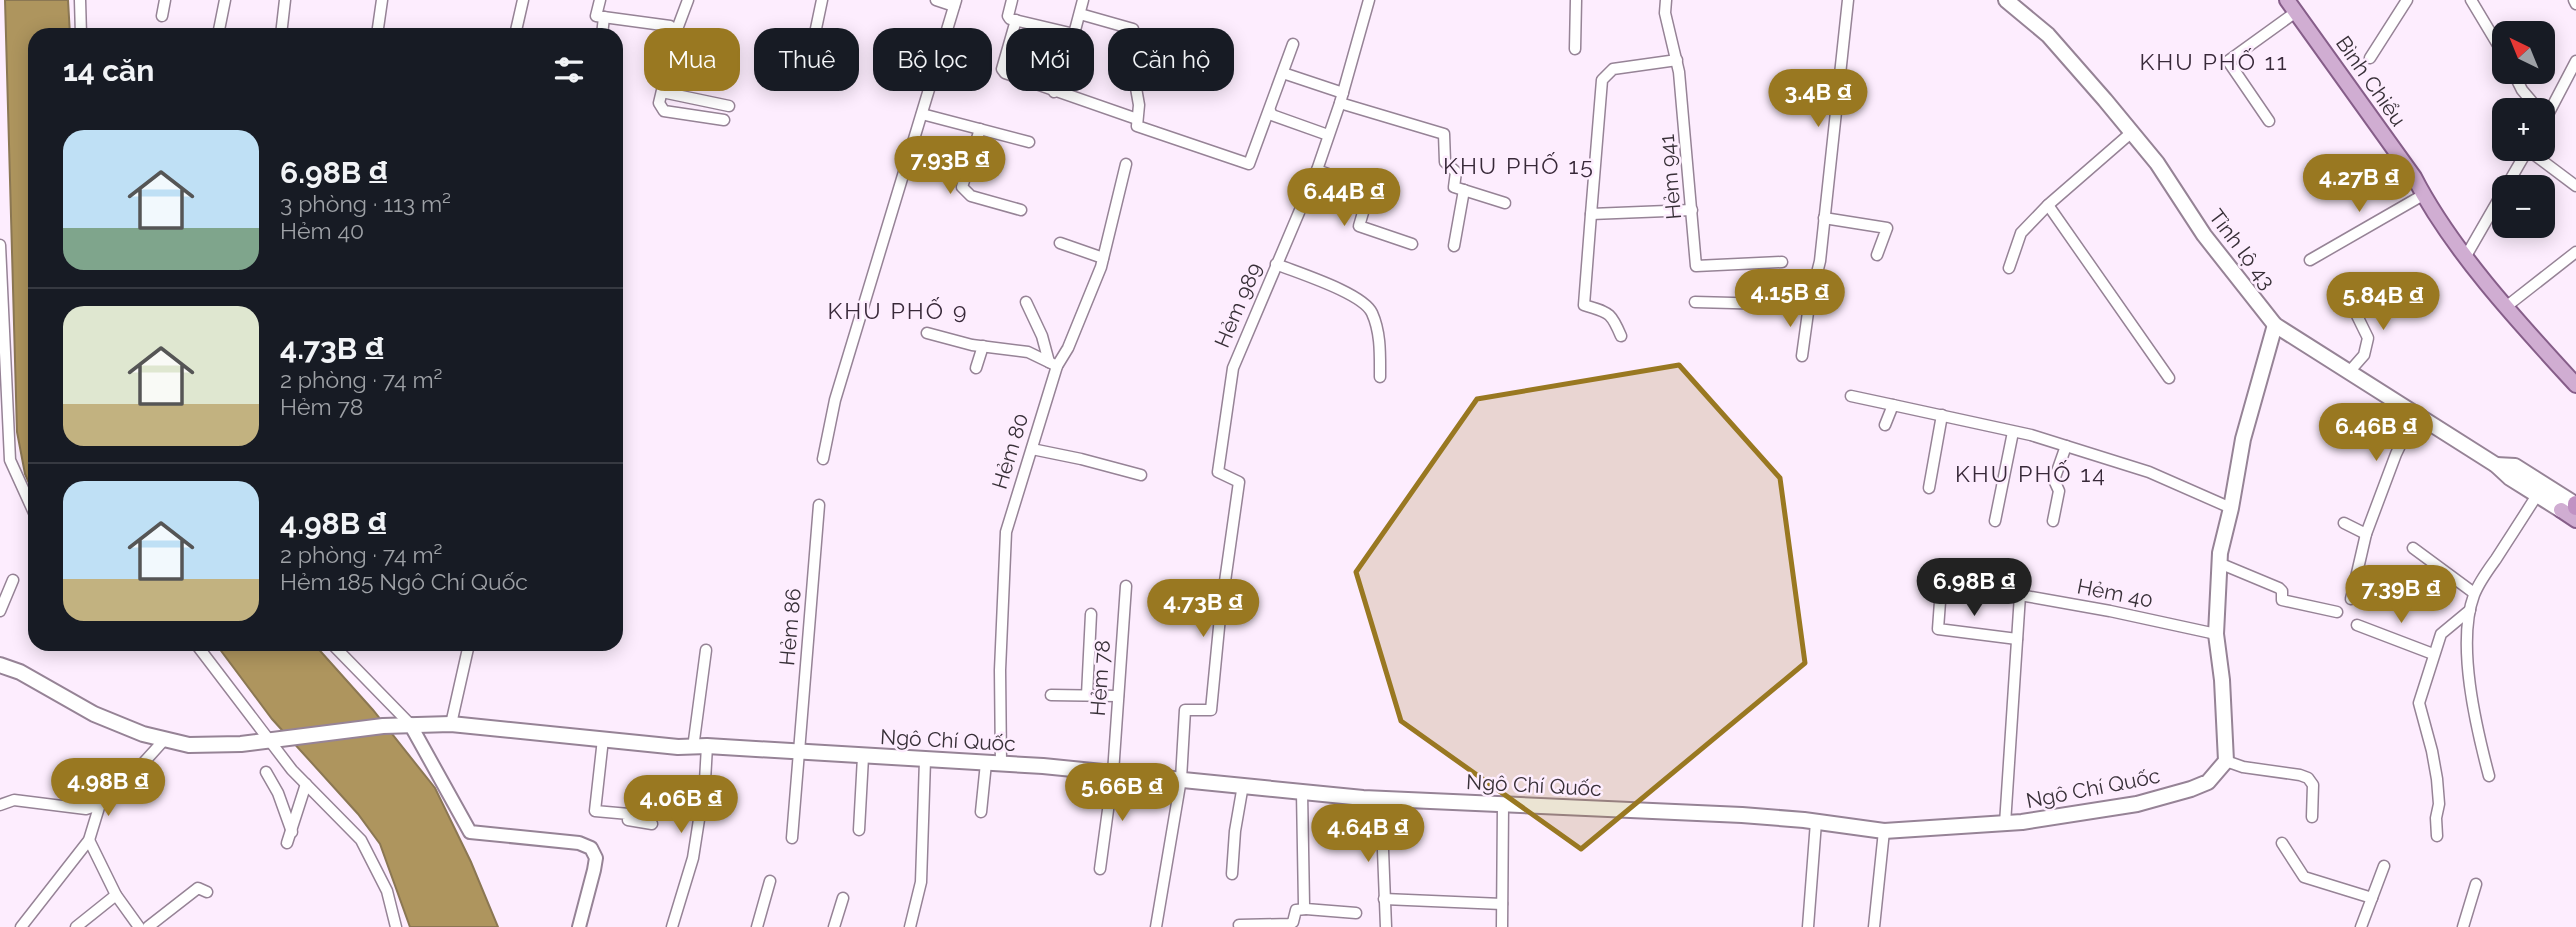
<!DOCTYPE html>
<html lang="vi">
<head>
<meta charset="utf-8">
<style>
  :root { --surface:#171b24; --page:#242831; --text:#f1f3f6; --muted:#9ea1a6; --line:#363941; --accent:#997821 }
  body { margin:0; font-family:Raleway,sans-serif; background:var(--page); color:var(--text); height:100vh; display:flex; flex-direction:column; font-size:26px; white-space:nowrap }
  * { box-sizing:border-box; margin:0 }
  p { font-size:23px; color:var(--muted) }
  .icon { flex:none; width:38px; height:38px; fill:none; stroke:currentColor; stroke-width:2; stroke-linecap:round; stroke-linejoin:round }
  .map { position:relative; flex:1; overflow:hidden }
  .drawer { position:absolute; left:28px; top:28px; width:595px; height:623px; display:flex; flex-direction:column; background:var(--surface); border-radius:21px; box-shadow:0 4px 18px #0003 }
  .drawer>* { flex:none }
  .hud { position:absolute; left:644px; top:28px; width:665px; height:63px; display:flex; gap:14px }
  .needle { width:46px; rotate:317deg }
  .fabs { position:absolute; left:2492px; top:21px; display:grid; gap:14px }
  .fabs a { display:grid; place-items:center; width:63px; height:63px; border-radius:14px; background:var(--surface); box-shadow:0 4px 18px #0003; font-size:35px }
  .price { position:absolute; translate:-50% -60px; padding:0 16px; border-radius:24px; background:var(--accent); color:#fff; font-size:23px; line-height:46px; filter:drop-shadow(0 2px 4px #0008) }
  .price::after { content:''; position:absolute; left:50%; top:42px; width:21px; height:16px; margin-left:-10px; background:inherit; clip-path:polygon(0 0,100% 0,50% 100%) }
  .price.active { background:#222; color:#fff }
  ul { padding:0; list-style:none }
  li { display:flex; align-items:center; gap:21px; height:175px; padding:0 35px }
  li+li { border-top:2px solid var(--line) }
  li span { display:grid; place-items:center; flex:none; width:196px; height:140px; border-radius:21px; color:#555 }
  li>.icon { margin-inline-start:auto }
  span .icon { width:84px; height:84px; fill:#fffc; stroke-width:1 }
  li b { font-size:30px }
  h2 { display:flex; justify-content:space-between; align-items:center; height:84px; padding:0 35px; font-size:30px }
  .tag { padding:0 24px; border-radius:21px; background:var(--surface); box-shadow:0 4px 18px #0003; font-size:24px; line-height:63px }
  .tag.active { background:var(--accent); color:#fff }
  .map>svg:first-child { display:block }
  .water { fill:#ae955e; stroke:#8b7753; stroke-width:2 }
  .lines { fill:none; stroke-linecap:round; stroke-linejoin:round }
  .minor-casing { stroke:#968396; stroke-width:13 }
  .tertiary-casing { stroke:#968396; stroke-width:16 }
  .secondary-casing { stroke:#968396; stroke-width:18 }
  .primary-casing { stroke:#865e89; stroke-width:18 }
  .trunk-casing { stroke:#865e89; stroke-width:19 }
  .minor { stroke:#fff; stroke-width:10 }
  .tertiary { stroke:#fff; stroke-width:12 }
  .secondary { stroke:#fff; stroke-width:14 }
  .primary { stroke:#d0add2; stroke-width:14 }
  .trunk { stroke:#c092c3; stroke-width:16 }
  .marked { fill:#997821; fill-opacity:0.2; stroke:#997821; stroke-width:5; stroke-linejoin:round }
  .labels { text-anchor:middle; dominant-baseline:central; stroke-width:5; stroke-linejoin:round; paint-order:stroke }
  .street-label { font-size:21px; fill:#383038; stroke:#fdedfe }
  .neighbourhood-label { font-size:23px; letter-spacing:2px; fill:#382939; stroke:#fdedfe }
</style>
</head>
<body>
<div class="map">
<svg width="2576" height="927" viewBox="0 0 2576 927">
  <rect width="100%" height="100%" fill="#fdedfe"/>
  <!-- water -->
  <g class="water">
    <polygon points="5,0 68,0 70,35 35,35 35,497 25,474 17,432"/>
    <polygon points="216,644 314,644 373,710 435,788 471,862 498,927 410,927 380,844 358,814 272,719"/>
  </g>
  <g class="lines">
    <defs>
      <g id="minor">
        <polyline points="80,0 81,35"/>
        <polyline points="600,0 596,16 670,26 676,32 659,103 664,111 724,120"/>
        <polyline points="936,0 954,6"/>
        <polyline points="1012,0 1008,16 1010,19 1074,34 1083,0"/>
        <polyline points="1666,0 1665,13 1679,72 1696,266 1782,262"/>
        <polyline points="2471,0 2504,55"/>
        <polyline points="2574,0 2576,4"/>
        <polyline points="1080,14 1133,29 1121,71"/>
        <polyline points="162,16 165,0"/>
        <polyline points="1016,20 1002,69 1005,73 1137,119"/>
        <polyline points="676,32 688,0"/>
        <polyline points="218,35 225,0"/>
        <polyline points="281,35 285,0"/>
        <polyline points="377,35 382,0"/>
        <polyline points="515,35 523,0"/>
        <polyline points="602,35 604,17"/>
        <polyline points="1150,39 1136,88 1139,105 1137,126 1249,164 1293,44"/>
        <polyline points="1575,49 1576,0"/>
        <polyline points="2370,58 2407,0"/>
        <polyline points="1677,60 1613,69 1602,80 1591,214 1692,210"/>
        <polyline points="809,62 822,0"/>
        <polyline points="2513,72 2522,90 2539,110"/>
        <polyline points="1283,73 1343,93"/>
        <polyline points="662,92 729,106"/>
        <polyline points="1054,92 1074,34"/>
        <polyline points="1340,103 1444,134 1445,162 1456,172 1454,187 1505,203"/>
        <polyline points="1270,111 1272,115 1328,135"/>
        <polyline points="922,114 1029,142"/>
        <polyline points="2269,121 2228,61 2296,12"/>
        <polyline points="2543,124 2576,61"/>
        <polyline points="980,129 962,187 971,196 1021,210"/>
        <polyline points="2528,150 2576,186"/>
        <polyline points="908,160 964,177"/>
        <polyline points="1317,170 1370,189 1359,226 1412,244"/>
        <polyline points="2506,187 2528,149"/>
        <polyline points="2048,205 2169,378"/>
        <path d="M1591,214L1584,305C1608,313 1610,310 1621,336"/>
        <polyline points="1824,218 1887,228 1877,255"/>
        <polyline points="1060,243 1103,258"/>
        <polyline points="0,245 10,460 35,515"/>
        <polyline points="1454,246 1464,190"/>
        <polyline points="2466,256 2504,190"/>
        <polyline points="2310,260 2423,195"/>
        <path d="M1276,264C1298,273 1363,293 1372,313C1381,333 1380,355 1380,377"/>
        <polyline points="2009,268 2021,233 2048,205 2132,132"/>
        <polyline points="2344,289 2368,338 2364,355 2349,372"/>
        <polyline points="1026,302 1042,336 1049,362"/>
        <polyline points="1695,302 1809,305"/>
        <polyline points="2507,306 2576,252"/>
        <polyline points="927,333 972,345 1028,352 1057,366"/>
        <polyline points="1802,356 1809,305 1820,261 1848,0"/>
        <polyline points="976,368 983,346"/>
        <polyline points="1851,396 1893,405"/>
        <polyline points="1885,425 1893,405 2031,435 2149,472 2231,508"/>
        <polyline points="1032,449 1081,459 1141,475"/>
        <polyline points="823,459 835,400 956,0"/>
        <polyline points="1929,488 1942,415"/>
        <polyline points="1995,521 2013,432"/>
        <polyline points="2053,521 2059,491 2054,480 2066,446"/>
        <polyline points="2344,523 2366,534 2396,454 2415,414"/>
        <polyline points="2413,548 2474,593"/>
        <polyline points="2219,563 2279,588 2282,591 2282,600 2337,612"/>
        <polyline points="1941,588 1938,629 2017,639"/>
        <polyline points="2007,590 2020,595 2110,611 2216,634"/>
        <polyline points="2351,599 2366,534"/>
        <polyline points="0,611 13,580"/>
        <polyline points="2357,625 2433,654"/>
        <polyline points="196,644 292,770 361,840 387,891 396,927"/>
        <polyline points="332,644 410,724"/>
        <polyline points="1051,695 1118,696"/>
        <polyline points="1087,695 1091,614"/>
        <polyline points="451,724 469,644"/>
        <polyline points="603,739 595,811 629,814 628,820 652,824"/>
        <polyline points="693,748 706,650"/>
        <polyline points="2226,761 2243,767 2300,775 2308,778 2313,785 2312,817"/>
        <polyline points="1001,764 1000,670 1006,532 1057,366 1068,348 1101,267 1126,164"/>
        <polyline points="266,772 278,793 292,832"/>
        <path d="M2489,776C2476,727 2456,643 2474,595C2479,582 2488,570 2496,559C2510,537 2524,516 2537,495"/>
        <polyline points="1302,792 1304,905 1306,909 1356,913"/>
        <polyline points="1381,799 1386,927"/>
        <polyline points="0,805 14,800 86,809 108,802 165,739"/>
        <polyline points="981,812 986,763"/>
        <polyline points="2005,824 2020,595"/>
        <polyline points="859,830 863,757"/>
        <polyline points="2437,836 2436,818 2439,804 2437,779 2432,751 2419,703 2441,634 2470,610"/>
        <polyline points="792,838 819,505"/>
        <polyline points="89,840 116,895 139,927"/>
        <polyline points="287,843 306,784"/>
        <polyline points="2282,843 2304,877 2372,898"/>
        <polyline points="1100,869 1113,773 1126,586"/>
        <polyline points="1232,874 1235,831 1243,785"/>
        <polyline points="1384,899 1502,904"/>
        <polyline points="1239,925 1290,924 1293,922 1296,910 1306,909"/>
        <polyline points="21,927 89,840 100,804"/>
        <polyline points="76,927 116,895"/>
        <polyline points="148,927 198,888 207,892"/>
        <polyline points="672,927 693,858 705,781 707,746"/>
        <polyline points="757,927 770,881"/>
        <polyline points="834,927 843,898"/>
        <polyline points="910,927 921,882 925,760"/>
        <polyline points="1156,927 1181,779 1185,710 1211,710 1220,617 1239,482 1218,472 1233,368 1317,170 1340,103 1369,0"/>
        <polyline points="1502,927 1503,805"/>
        <polyline points="1808,927 1816,822"/>
        <polyline points="1874,927 1884,831"/>
        <polyline points="2361,927 2384,866"/>
        <polyline points="2463,927 2476,884"/>
      </g>
      <polyline id="tertiary" points="410,724 470,832 579,843 591,848 596,858 594,870 579,927"/>
      <g id="secondary">
        <polyline points="2006,0 2048,35 2105,100 2157,163 2204,235 2275,325 2496,465 2510,478 2561,510"/>
        <polyline points="2496,465 2515,466 2575,504"/>
        <polyline points="0,665 20,672 94,714 143,734 189,745 241,744 383,726 451,724 678,747 707,746 1043,766 1363,798 1742,815 1804,820 1884,831 2022,822 2137,804 2191,789 2208,782 2226,761 2222,680 2216,634 2220,553 2231,508 2243,439 2275,325"/>
      </g>
      <g id="primary">
        <path d="M2287,0L2414,177C2452,251 2520,324 2576,385"/>
        <polyline points="2561,510 2576,520"/>
      </g>
      <polyline id="trunk" points="2576,504 2576,507"/>
    </defs>
    <!-- minor casing -->
    <use href="#minor" class="minor-casing"/>
    <!-- tertiary casing -->
    <use href="#tertiary" class="tertiary-casing"/>
    <!-- secondary casing -->
    <use href="#secondary" class="secondary-casing"/>
    <!-- primary casing -->
    <use href="#primary" class="primary-casing"/>
    <!-- trunk casing -->
    <use href="#trunk" class="trunk-casing"/>
    <!-- minor -->
    <use href="#minor" class="minor"/>
    <!-- tertiary -->
    <use href="#tertiary" class="tertiary"/>
    <!-- secondary -->
    <use href="#secondary" class="secondary"/>
    <!-- primary -->
    <use href="#primary" class="primary"/>
    <!-- trunk -->
    <use href="#trunk" class="trunk"/>
  </g>
  <!-- marked area -->
  <path class="marked" d="M1679,365L1780,478L1805,663L1581,849L1401,721L1356,572L1477,399Z"/>
  <g class="labels">
    <!-- street labels -->
    <g class="street-label">
      <text transform="translate(2371 81) rotate(55)">Bình Chiểu</text>
      <text transform="translate(1670 177) rotate(-95)">Hẻm 941</text>
      <text transform="translate(2242 249) rotate(53)">Tỉnh lộ 43</text>
      <text transform="translate(1238 305) rotate(-67)">Hẻm 989</text>
      <text transform="translate(1010 451) rotate(-73)">Hẻm 80</text>
      <text transform="translate(2115 593) rotate(11)">Hẻm 40</text>
      <text transform="translate(790 627) rotate(-85)">Hẻm 86</text>
      <text transform="translate(1100 678) rotate(-86)">Hẻm 78</text>
      <text transform="translate(948 740) rotate(3)">Ngô Chí Quốc</text>
      <text transform="translate(1534 785) rotate(3)">Ngô Chí Quốc</text>
      <text transform="translate(2093 788) rotate(-11)">Ngô Chí Quốc</text>
    </g>
    <!-- neighbourhood labels -->
    <g class="neighbourhood-label">
      <text x="2214" y="61">KHU PHỐ 11</text>
      <text x="1519" y="165">KHU PHỐ 15</text>
      <text x="898" y="310">KHU PHỐ 9</text>
      <text x="2031" y="473">KHU PHỐ 14</text>
    </g>
  </g>
</svg>
<div class="fabs">
<a><svg class="needle" viewBox="-14 -14 28 28"><path d="M0-13l5 13h-10z" fill="#e53935"/><path d="M0 13l5-13h-10z" fill="#9ea1a6"/></svg></a>
<a>+</a>
<a>−</a>
</div>
<b class="price" style="left:1818px;top:129px">3.4B ₫</b>
<b class="price" style="left:950px;top:196px">7.93B ₫</b>
<b class="price" style="left:2359px;top:214px">4.27B ₫</b>
<b class="price" style="left:1344px;top:228px">6.44B ₫</b>
<b class="price" style="left:1790px;top:329px">4.15B ₫</b>
<b class="price" style="left:2383px;top:332px">5.84B ₫</b>
<b class="price" style="left:2376px;top:463px">6.46B ₫</b>
<b class="price active" style="left:1974px;top:618px">6.98B ₫</b>
<b class="price" style="left:2401px;top:625px">7.39B ₫</b>
<b class="price" style="left:1203px;top:639px">4.73B ₫</b>
<b class="price" style="left:108px;top:818px">4.98B ₫</b>
<b class="price" style="left:1122px;top:823px">5.66B ₫</b>
<b class="price" style="left:681px;top:835px">4.06B ₫</b>
<b class="price" style="left:1368px;top:864px">4.64B ₫</b>
<div class="hud">
<a class="tag active">Mua</a>
<a class="tag">Thuê</a>
<a class="tag">Bộ lọc</a>
<a class="tag">Mới</a>
<a class="tag">Căn hộ</a>
</div>
<section class="drawer">
<h2>14 căn<svg class="icon" aria-label="filters" viewBox="0 0 24 24"><path d="M4 7h16M4 17h16"/><circle cx="9" cy="7" r="2"/><circle cx="15" cy="17" r="2"/></svg></h2>
<ul>
<li><span style="background:linear-gradient(#bfe0f5 70%,#7fa58c 0)"><svg class="icon" aria-label="home" viewBox="0 0 24 24"><path d="M3 11l9-7 9 7M6 9v11h12V9"/></svg></span><div><b>6.98B ₫</b><p>3 phòng · 113 m²</p><p>Hẻm 40</p></div></li>
<li><span style="background:linear-gradient(#dfe7d0 70%,#c2b280 0)"><svg class="icon" aria-label="home" viewBox="0 0 24 24"><path d="M3 11l9-7 9 7M6 9v11h12V9"/></svg></span><div><b>4.73B ₫</b><p>2 phòng · 74 m²</p><p>Hẻm 78</p></div></li>
<li><span style="background:linear-gradient(#bfe0f5 70%,#c2b280 0)"><svg class="icon" aria-label="home" viewBox="0 0 24 24"><path d="M3 11l9-7 9 7M6 9v11h12V9"/></svg></span><div><b>4.98B ₫</b><p>2 phòng · 74 m²</p><p>Hẻm 185 Ngô Chí Quốc</p></div></li>
</ul>
</section>
</div>
</body>
</html>
